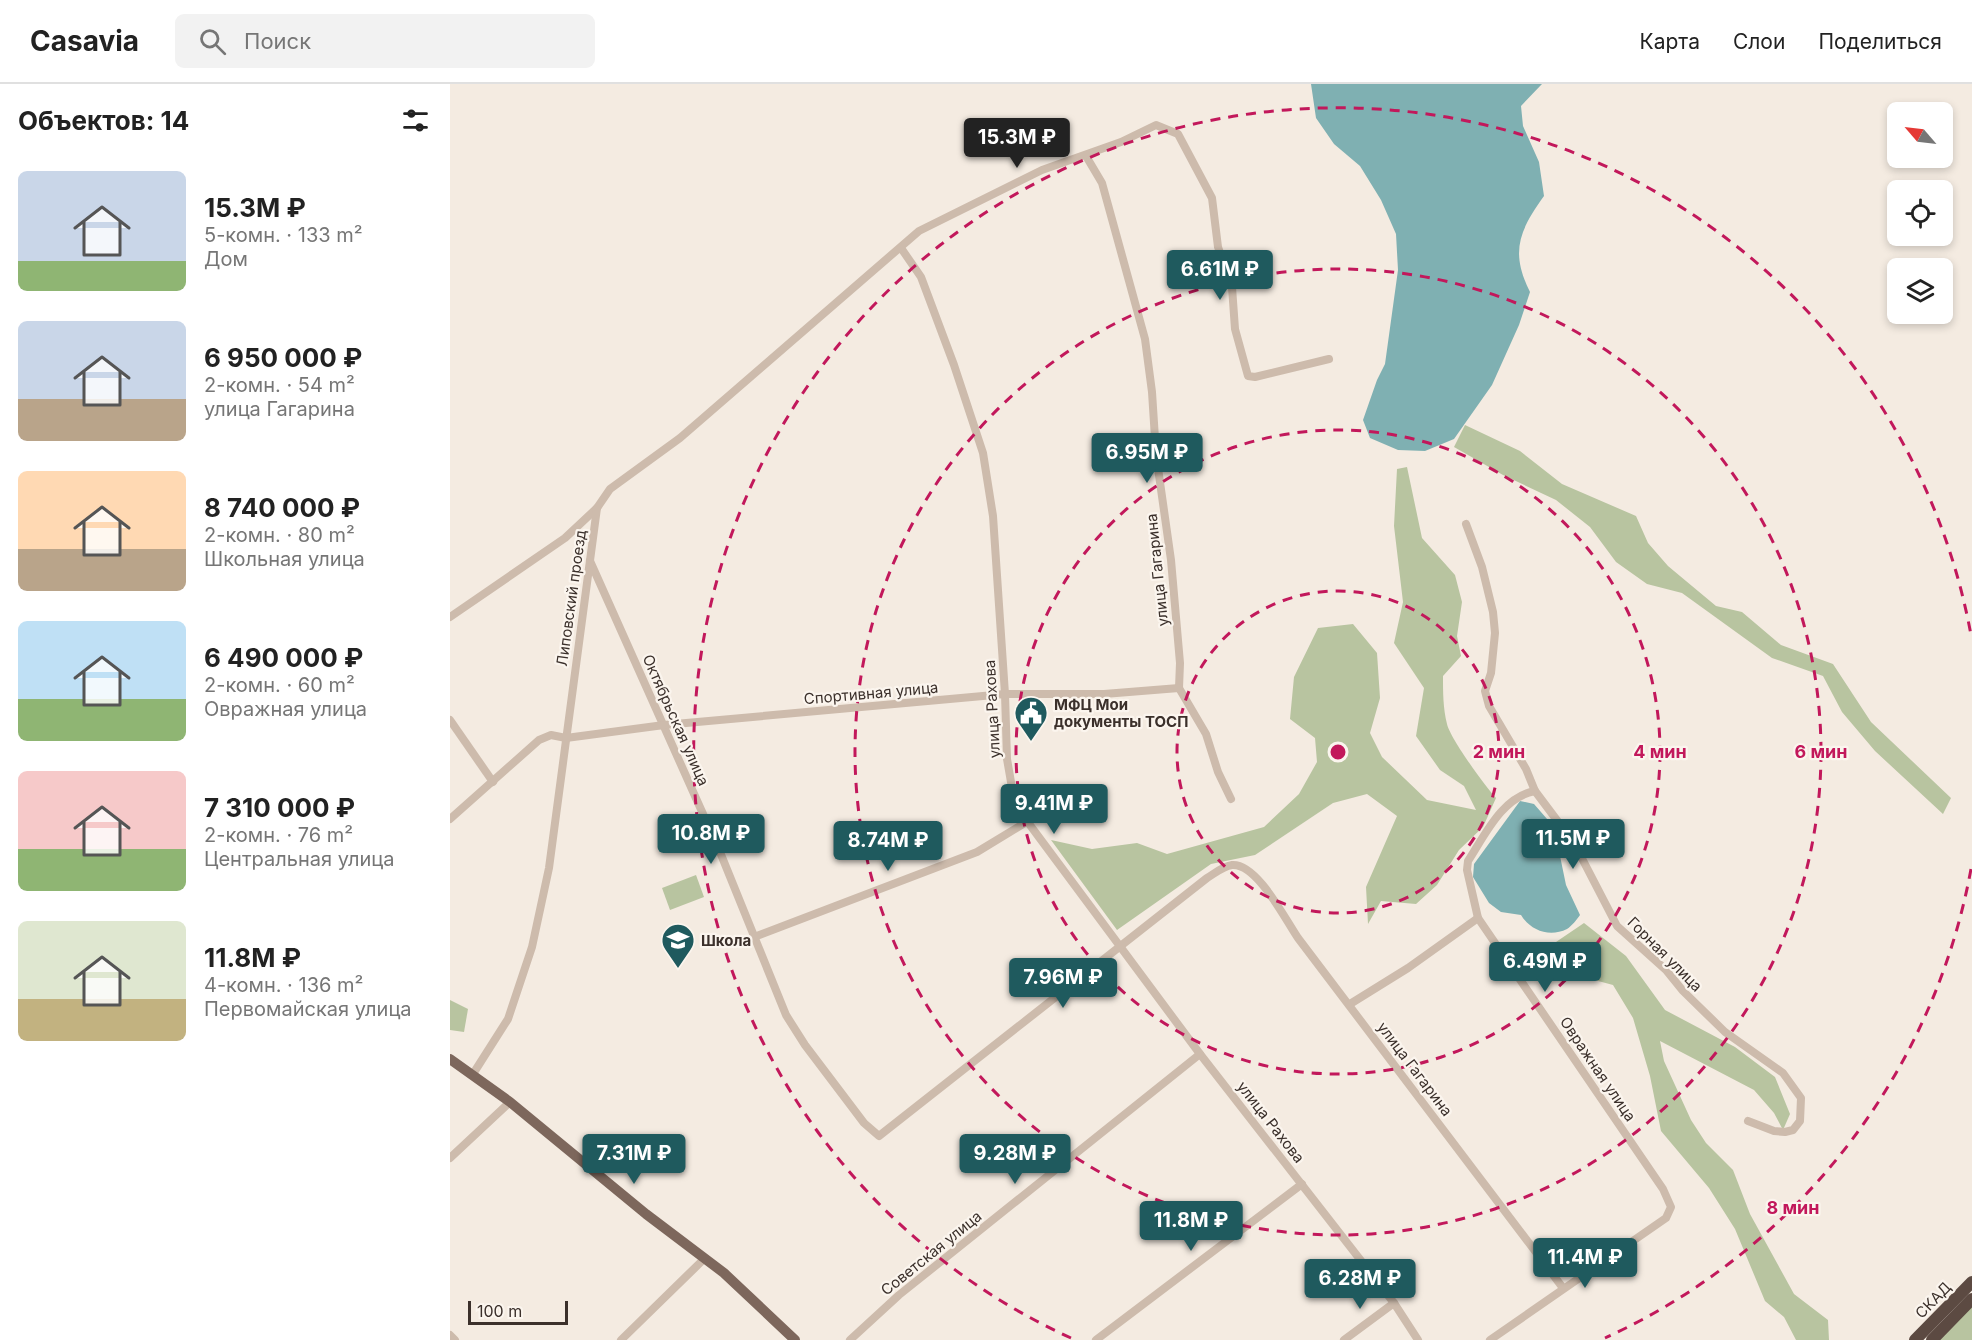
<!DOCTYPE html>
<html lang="ru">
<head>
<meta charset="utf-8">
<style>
  :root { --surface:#fff; --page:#f2f2f2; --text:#222; --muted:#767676; --line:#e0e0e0; --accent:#1f5a5e }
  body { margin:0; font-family:Inter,sans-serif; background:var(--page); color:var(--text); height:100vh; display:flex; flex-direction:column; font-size:22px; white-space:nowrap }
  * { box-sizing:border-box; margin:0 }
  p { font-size:20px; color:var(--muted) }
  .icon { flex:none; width:33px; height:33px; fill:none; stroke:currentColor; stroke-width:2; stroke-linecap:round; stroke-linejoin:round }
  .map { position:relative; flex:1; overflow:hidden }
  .side { display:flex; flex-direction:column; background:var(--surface); width:450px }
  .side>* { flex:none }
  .needle { width:39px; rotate:298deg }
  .fabs { position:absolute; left:1437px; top:18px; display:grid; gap:12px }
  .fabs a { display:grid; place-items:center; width:66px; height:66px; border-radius:9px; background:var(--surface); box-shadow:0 3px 9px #0003; font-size:30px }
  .scale { position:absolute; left:18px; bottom:15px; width:100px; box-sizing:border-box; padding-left:6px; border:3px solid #3b302b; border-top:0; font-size:16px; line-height:21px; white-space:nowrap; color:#3b302b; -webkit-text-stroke:4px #fbf5ee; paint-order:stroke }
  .price { position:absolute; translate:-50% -51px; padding:0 14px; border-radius:6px; background:var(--accent); color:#fff; font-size:20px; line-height:39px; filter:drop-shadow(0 2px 3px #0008) }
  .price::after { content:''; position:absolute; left:50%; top:36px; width:18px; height:14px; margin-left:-9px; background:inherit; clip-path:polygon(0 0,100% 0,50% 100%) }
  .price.on { background:#222; color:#fff }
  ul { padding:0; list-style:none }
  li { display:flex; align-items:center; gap:18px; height:150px; padding:0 18px }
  li span { display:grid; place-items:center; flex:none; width:168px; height:120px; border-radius:9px; color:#555 }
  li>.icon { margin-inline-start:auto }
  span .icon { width:72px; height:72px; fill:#fffc; stroke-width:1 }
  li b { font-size:26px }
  h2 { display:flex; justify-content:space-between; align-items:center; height:72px; padding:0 18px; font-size:26px }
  header { display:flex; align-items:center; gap:36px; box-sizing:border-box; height:84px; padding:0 30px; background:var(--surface); border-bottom:2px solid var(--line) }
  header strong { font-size:28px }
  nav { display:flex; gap:33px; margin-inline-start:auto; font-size:21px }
  .search { width:420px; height:54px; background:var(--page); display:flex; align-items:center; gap:15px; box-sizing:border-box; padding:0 21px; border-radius:9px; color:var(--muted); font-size:22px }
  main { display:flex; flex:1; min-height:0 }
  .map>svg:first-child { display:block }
  .green { fill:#b8c4a0 }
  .water { fill:#7fb0b2 }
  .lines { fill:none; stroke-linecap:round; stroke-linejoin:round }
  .minor { stroke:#cdbbac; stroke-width:8 }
  .major { stroke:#7d675c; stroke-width:10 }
  .highway { stroke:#5c4a42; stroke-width:12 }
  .ring { fill:none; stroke:#c2185b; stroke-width:3; stroke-dasharray:10 8 }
  .labels { text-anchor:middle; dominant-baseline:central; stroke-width:4.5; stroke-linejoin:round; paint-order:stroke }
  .street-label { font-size:15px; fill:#3b302b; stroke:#fbf5ee }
  .poi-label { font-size:15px; font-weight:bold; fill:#3b302b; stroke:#fbf5ee; text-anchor:start }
  .centre { fill:#c2185b; stroke:#fbf5ee; stroke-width:3 }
  .ring-label { font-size:18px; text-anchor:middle; font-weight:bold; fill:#c2185b; stroke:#fbf5ee; stroke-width:4.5; stroke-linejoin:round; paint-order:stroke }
</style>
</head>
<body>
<header>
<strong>Casavia</strong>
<div class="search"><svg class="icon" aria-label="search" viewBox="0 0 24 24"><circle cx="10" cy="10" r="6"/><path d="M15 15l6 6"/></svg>Поиск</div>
<nav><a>Карта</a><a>Слои</a><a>Поделиться</a></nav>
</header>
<main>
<section class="side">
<h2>Объектов: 14<svg class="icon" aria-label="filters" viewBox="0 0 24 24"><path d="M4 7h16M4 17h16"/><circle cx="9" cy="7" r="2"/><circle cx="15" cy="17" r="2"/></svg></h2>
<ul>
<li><span style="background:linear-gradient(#c9d6e8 75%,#8fb573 0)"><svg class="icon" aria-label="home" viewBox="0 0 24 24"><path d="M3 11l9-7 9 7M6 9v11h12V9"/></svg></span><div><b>15.3M ₽</b><p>5-комн. · 133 m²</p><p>Дом</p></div></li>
<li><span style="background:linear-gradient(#c9d6e8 65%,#b9a48a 0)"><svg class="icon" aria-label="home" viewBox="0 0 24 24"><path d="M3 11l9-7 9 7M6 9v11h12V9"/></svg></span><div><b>6 950 000 ₽</b><p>2-комн. · 54 m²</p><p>улица Гагарина</p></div></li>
<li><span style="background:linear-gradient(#ffd9b3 65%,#b9a48a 0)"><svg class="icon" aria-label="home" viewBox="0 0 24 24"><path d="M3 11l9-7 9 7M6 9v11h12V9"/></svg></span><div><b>8 740 000 ₽</b><p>2-комн. · 80 m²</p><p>Школьная улица</p></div></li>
<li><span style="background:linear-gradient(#bfe0f5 65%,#8fb573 0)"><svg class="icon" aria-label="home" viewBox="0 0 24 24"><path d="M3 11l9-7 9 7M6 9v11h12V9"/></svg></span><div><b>6 490 000 ₽</b><p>2-комн. · 60 m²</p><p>Овражная улица</p></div></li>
<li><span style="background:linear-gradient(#f6c9c9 65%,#8fb573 0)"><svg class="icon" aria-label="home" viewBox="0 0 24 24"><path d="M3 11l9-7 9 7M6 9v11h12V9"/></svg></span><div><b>7 310 000 ₽</b><p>2-комн. · 76 m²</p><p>Центральная улица</p></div></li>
<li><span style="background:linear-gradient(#dfe7d0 65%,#c2b280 0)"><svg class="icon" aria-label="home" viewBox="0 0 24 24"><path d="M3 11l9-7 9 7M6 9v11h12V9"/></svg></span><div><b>11.8M ₽</b><p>4-комн. · 136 m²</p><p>Первомайская улица</p></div></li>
</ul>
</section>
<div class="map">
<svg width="1522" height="1256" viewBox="0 0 1522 1256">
  <rect width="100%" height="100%" fill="#f4ebe1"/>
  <!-- green -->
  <g class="green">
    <polygon points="1015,341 1070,367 1112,400 1186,432 1198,459 1218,482 1266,522 1292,528 1331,561 1383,580 1421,638 1501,714 1493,730 1425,667 1392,628 1373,592 1322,574 1232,509 1197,500 1166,478 1140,443 1106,416 1053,391 1004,363"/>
    <path d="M957,383L972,454L1005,491L1012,518L1007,552L1011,572L993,592C993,608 993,624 997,640C1000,654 1035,702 1046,714L1033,743L1009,766L987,801L966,820L931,817L918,840L916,803L947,732L917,710L883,719L805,771L761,780L667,846L601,756L642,765L687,759L717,770L814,743L849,710L867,678L865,654L840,635L844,593L868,544L903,540L927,569L930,614L920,649L932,673L977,716L1026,726L1014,702L990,686L966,652L974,604L944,559L953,518L944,442L947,385Z"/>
    <polygon points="246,791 254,813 220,826 212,804"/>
    <polygon points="1134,839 1176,872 1215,926 1285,963 1325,993 1340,1030 1333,1046 1324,1029 1304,1006 1210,957 1214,977 1241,1036 1256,1059 1283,1086 1300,1130 1344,1210 1378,1236 1379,1256 1346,1256 1334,1233 1315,1217 1285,1145 1259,1104 1211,1047 1200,992 1183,934 1163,901 1137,894 1114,882 1106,858"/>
    <polygon points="0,916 18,925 14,948 0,946"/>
    <polygon points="1522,1222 1522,1256 1489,1256"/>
  </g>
  <!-- water -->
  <g class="water">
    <path d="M861,0H1092L1071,22L1073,42L1089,78L1094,112C1069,147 1060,168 1080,208L1069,241L1042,301L1004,355L975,367L948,366L920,354L913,336L927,296L935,280L948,186L946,150L931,116L910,82L884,60L866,34Z"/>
    <path d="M1070,717L1084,720L1104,743L1116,801L1130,831C1127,835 1122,842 1117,845C1099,854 1080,846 1071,831L1051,828L1039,819L1023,793L1024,780Z"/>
  </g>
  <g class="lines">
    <!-- minor -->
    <g class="minor">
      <polyline points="636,72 652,99 695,255 702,308 706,370 721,476 730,579 729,604 756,650 768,688 781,715"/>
      <polyline points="451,164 471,193 504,281 533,369 543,432 555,610 557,675 565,721 750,970 944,1219 968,1256"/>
      <polyline points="1016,440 1032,483 1043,528 1045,549 1041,589 1035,607 1039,622 1076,685 1085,707 1124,759 1167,842 1216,886 1233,907 1275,948 1333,989 1351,1014 1350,1037 1343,1046 1335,1048 1324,1047 1298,1037"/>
      <path d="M140,477L270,768L336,931L355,961L414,1039L429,1052L757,794C764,790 773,782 782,781C807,779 835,835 848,854L1113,1204"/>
      <polyline points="0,533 115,454 147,424"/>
      <polyline points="0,636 43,698"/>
      <polyline points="0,735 89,656 101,651 116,654 214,641 555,610 654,610 729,604"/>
      <path d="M1028,834L1017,786L1018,777C1035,751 1052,713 1085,707"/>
      <polyline points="304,853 527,768 578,737"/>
      <polyline points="900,920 958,884 1028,834 1213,1105 1221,1123 1216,1134 1040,1256"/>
      <polyline points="23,990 58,935 82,863 99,784 147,424 160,405 230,354 469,147 592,86 671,58 706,41 728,50 762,114 768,163 782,203 785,245 798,292 805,293 879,275"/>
      <polyline points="0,1074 60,1018"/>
      <polyline points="0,1251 5,1256"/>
      <polyline points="171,1256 255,1174"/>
      <polyline points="400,1256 449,1211 750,970"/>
      <polyline points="646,1256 852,1100"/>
      <polyline points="894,1256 944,1219"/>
    </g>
    <!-- major -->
    <polyline class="major" points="0,975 60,1018 196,1130 274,1189 345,1256"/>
    <!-- highway -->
    <g class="highway">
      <polyline points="1465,1256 1522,1198"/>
      <polyline points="1482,1256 1522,1215"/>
    </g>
  </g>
  <!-- distance rings -->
  <g class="ring">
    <circle cx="888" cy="668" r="161"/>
    <circle cx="888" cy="668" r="322"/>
    <circle cx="888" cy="668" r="483"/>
    <path d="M1521 785A644 644 0 0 1 1155 1254M621 1254A644 644 0 1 1 1521 551"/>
  </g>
  <!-- icons -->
  <defs>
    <symbol id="civic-pin" viewBox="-11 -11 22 30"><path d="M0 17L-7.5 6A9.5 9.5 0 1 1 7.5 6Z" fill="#1f5a5e" stroke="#fbf5ee"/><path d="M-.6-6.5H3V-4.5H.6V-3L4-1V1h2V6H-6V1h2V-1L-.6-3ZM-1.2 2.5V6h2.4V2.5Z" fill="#fff"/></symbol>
    <symbol id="school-pin" viewBox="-11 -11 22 30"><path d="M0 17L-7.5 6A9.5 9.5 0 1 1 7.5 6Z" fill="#1f5a5e" stroke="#fbf5ee"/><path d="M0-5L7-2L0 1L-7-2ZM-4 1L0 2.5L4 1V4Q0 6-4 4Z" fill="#fff"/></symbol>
  </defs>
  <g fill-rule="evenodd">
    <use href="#civic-pin" x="562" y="610" width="38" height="52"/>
    <use href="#school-pin" x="209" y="837" width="38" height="52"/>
  </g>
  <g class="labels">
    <!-- street labels -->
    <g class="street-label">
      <text transform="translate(707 486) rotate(-96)">улица Гагарина</text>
      <text transform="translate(121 514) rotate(-82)">Липовский проезд</text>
      <text transform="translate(421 609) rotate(-5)">Спортивная улица</text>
      <text transform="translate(542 625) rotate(-93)">улица Рахова</text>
      <text transform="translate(226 636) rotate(66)">Октябрьская улица</text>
      <text transform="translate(1215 870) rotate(45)">Горная улица</text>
      <text transform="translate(965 985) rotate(53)">улица Гагарина</text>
      <text transform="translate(1148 985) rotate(56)">Овражная улица</text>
      <text transform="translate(821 1038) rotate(52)">улица Рахова</text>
      <text transform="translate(481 1169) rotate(-39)">Советская улица</text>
      <text transform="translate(1483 1216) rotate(-46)">СКАД</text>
    </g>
    <!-- poi labels -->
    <g class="poi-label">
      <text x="604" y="620">МФЦ Мои<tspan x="604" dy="17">документы ТОСП</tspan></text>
      <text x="251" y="856">Школа</text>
    </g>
  </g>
  <circle cx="888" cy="668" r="9" class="centre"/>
  <g class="ring-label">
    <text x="1049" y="674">2 мин</text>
    <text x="1210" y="674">4 мин</text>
    <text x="1371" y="674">6 мин</text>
    <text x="1343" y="1130">8 мин</text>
  </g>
</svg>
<div class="fabs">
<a><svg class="needle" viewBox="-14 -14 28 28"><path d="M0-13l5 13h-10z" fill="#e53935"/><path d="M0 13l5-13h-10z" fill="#767676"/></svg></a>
<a><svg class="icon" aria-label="locate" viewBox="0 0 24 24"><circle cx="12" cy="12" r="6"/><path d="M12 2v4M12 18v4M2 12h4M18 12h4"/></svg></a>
<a><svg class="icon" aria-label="layers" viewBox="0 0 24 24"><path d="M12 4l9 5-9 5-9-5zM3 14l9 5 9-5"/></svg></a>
</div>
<div class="scale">100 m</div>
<b class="price on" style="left:567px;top:85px">15.3M ₽</b>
<b class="price" style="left:770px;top:217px">6.61M ₽</b>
<b class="price" style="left:697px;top:400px">6.95M ₽</b>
<b class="price" style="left:604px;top:751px">9.41M ₽</b>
<b class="price" style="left:261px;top:781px">10.8M ₽</b>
<b class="price" style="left:1123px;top:786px">11.5M ₽</b>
<b class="price" style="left:438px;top:788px">8.74M ₽</b>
<b class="price" style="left:1095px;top:909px">6.49M ₽</b>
<b class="price" style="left:613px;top:925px">7.96M ₽</b>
<b class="price" style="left:184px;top:1101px">7.31M ₽</b>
<b class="price" style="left:565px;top:1101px">9.28M ₽</b>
<b class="price" style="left:741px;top:1168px">11.8M ₽</b>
<b class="price" style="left:1135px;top:1205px">11.4M ₽</b>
<b class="price" style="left:910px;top:1226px">6.28M ₽</b>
</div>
</main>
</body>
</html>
